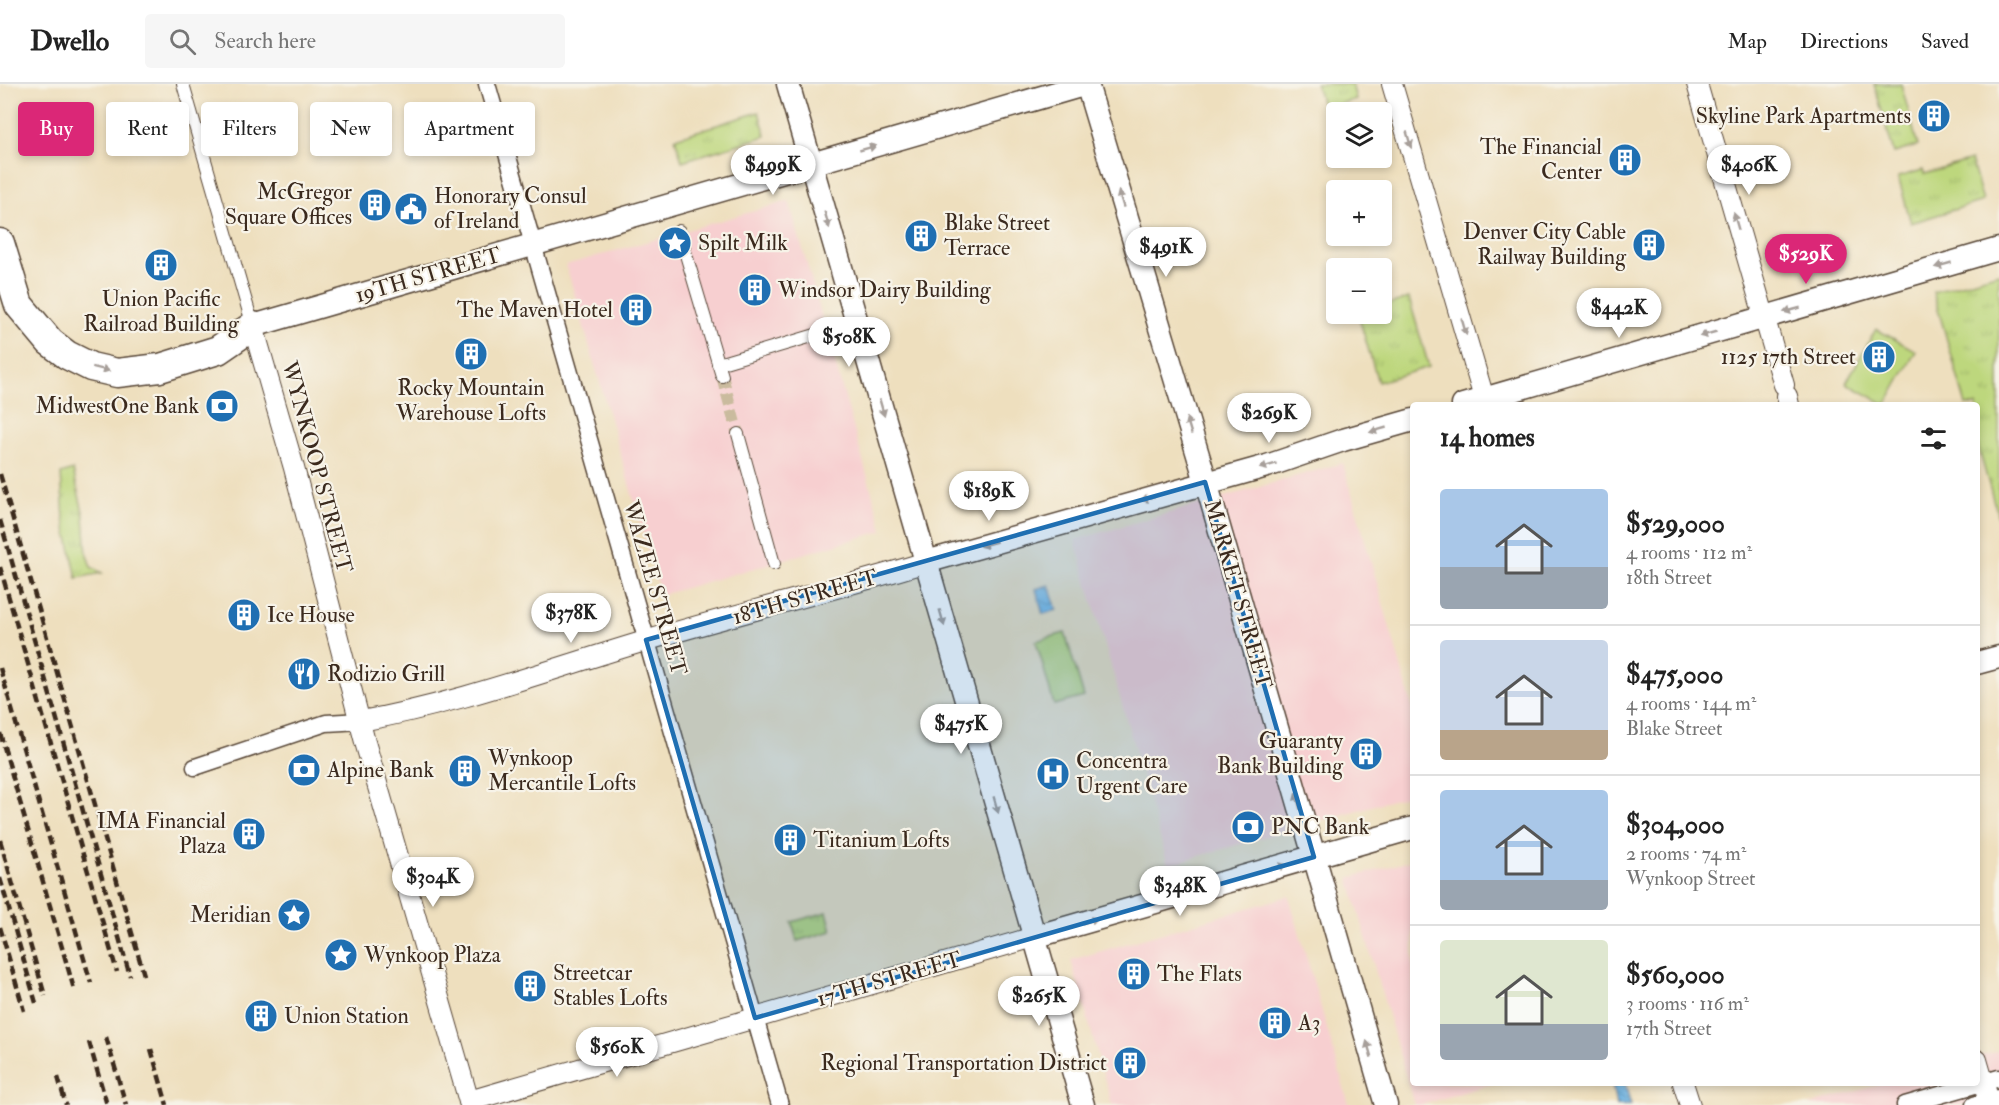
<!DOCTYPE html>
<html lang="en">
<head>
<meta charset="utf-8">
<style>
  :root { --surface:#fff; --page:#f6f6f6; --text:#222; --muted:#767676; --line:#e0e0e0; --accent:#db2777 }
  body { margin:0; font-family:"IM FELL Double Pica",serif; background:var(--page); color:var(--text); height:100vh; display:flex; flex-direction:column; font-size:22px; white-space:nowrap }
  * { box-sizing:border-box; margin:0 }
  p { font-size:20px; color:var(--muted) }
  .icon { flex:none; width:33px; height:33px; fill:none; stroke:currentColor; stroke-width:2; stroke-linecap:round; stroke-linejoin:round }
  .map { position:relative; flex:1; overflow:hidden }
  .drawer { position:absolute; left:1410px; top:318px; width:570px; height:684px; display:flex; flex-direction:column; background:var(--surface); border-radius:6px; box-shadow:0 3px 9px #0003 }
  .drawer>* { flex:none }
  .guide { position:absolute; left:18px; top:18px; width:570px; height:54px; display:flex; gap:12px }
  .buttons { position:absolute; left:1326px; top:18px; display:grid; gap:12px }
  .buttons a { display:grid; place-items:center; width:66px; height:66px; border-radius:6px; background:var(--surface); box-shadow:0 3px 9px #0003; font-size:30px }
  .price { position:absolute; translate:-50% -51px; padding:0 14px; border-radius:21px; background:#fff; color:#222; font-size:20px; line-height:39px; filter:drop-shadow(0 2px 3px #0008) }
  .price::after { content:''; position:absolute; left:50%; top:36px; width:18px; height:14px; margin-left:-9px; background:inherit; clip-path:polygon(0 0,100% 0,50% 100%) }
  .price.active { background:var(--accent); color:#fff }
  ul { padding:0; list-style:none }
  li { display:flex; align-items:center; gap:18px; height:150px; padding:0 30px }
  li+li { border-top:2px solid var(--line) }
  li span { display:grid; place-items:center; flex:none; width:168px; height:120px; border-radius:6px; color:#555 }
  li>.icon { margin-inline-start:auto }
  span .icon { width:72px; height:72px; fill:#fffc; stroke-width:1 }
  li b { font-size:26px }
  h2 { display:flex; justify-content:space-between; align-items:center; height:72px; padding:0 30px; font-size:26px }
  .chip { padding:0 21px; border-radius:6px; background:var(--surface); box-shadow:0 3px 9px #0003; font-size:21px; line-height:54px }
  .chip.active { background:var(--accent); color:#fff }
  header { display:flex; align-items:center; gap:36px; box-sizing:border-box; height:84px; padding:0 30px; background:var(--surface); border-bottom:2px solid var(--line) }
  header strong { font-size:28px }
  nav { display:flex; gap:33px; margin-inline-start:auto; font-size:21px }
  .search { width:420px; height:54px; background:var(--page); display:flex; align-items:center; gap:15px; box-sizing:border-box; padding:0 21px; border-radius:6px; color:var(--muted); font-size:22px }
  .map>svg:first-child { display:block }
  .built { fill:#f7cfd0 }
  .grass { fill:url(#grass-tufts); stroke:#7c804e; stroke-width:1.5 }
  .pitch { fill:#bdd77d; stroke:#7c804e; stroke-width:1.5 }
  .water { fill:url(#water-waves); stroke:#557082; stroke-width:1.5 }
  .lines { fill:none; stroke-linecap:round; stroke-linejoin:round }
  .pedestrian-tunnel { stroke:#cabb9e; stroke-width:12; stroke-dasharray:12 6; stroke-linecap:butt }
  .pedestrian-casing { stroke:#564536; stroke-width:14 }
  .minor-casing { stroke:#564536; stroke-width:19 }
  .tertiary-casing { stroke:#564536; stroke-width:22 }
  .secondary-casing { stroke:#564536; stroke-width:25 }
  .motorway-casing { stroke:#564536; stroke-width:31 }
  .pedestrian { stroke:#fff; stroke-width:12 }
  .minor { stroke:#fff; stroke-width:16 }
  .tertiary { stroke:#fff; stroke-width:20 }
  .secondary { stroke:#fff; stroke-width:22 }
  .motorway { stroke:#fff; stroke-width:28 }
  .rail { stroke:#3b2a1e; stroke-width:4.5; stroke-dasharray:9 4.5; stroke-linecap:butt }
  .oneway { fill:#a79f9a }
  .marked { fill:#1f6fb2; fill-opacity:0.2; stroke:#1f6fb2; stroke-width:4.5; stroke-linejoin:round }
  .labels { text-anchor:middle; dominant-baseline:central; stroke-width:4.5; stroke-linejoin:round; paint-order:stroke }
  .poi-label { font-size:22px; fill:#3b2a1e; stroke:#f7f3e8; text-anchor:start }
  .street-label { font-size:22px; fill:#3b2a1e; stroke:#f7f3e8 }
</style>
</head>
<body>
<header>
<strong>Dwello</strong>
<div class="search"><svg class="icon" aria-label="search" viewBox="0 0 24 24"><circle cx="10" cy="10" r="6"/><path d="M15 15l6 6"/></svg>Search here</div>
<nav><a>Map</a><a>Directions</a><a>Saved</a></nav>
</header>
<div class="map">
<svg width="1999" height="1021" viewBox="0 0 1999 1021">
  <defs>
    <pattern id="grass-tufts" width="24" height="20" patternUnits="userSpaceOnUse" patternTransform="scale(1.5)"><rect width="24" height="20" fill="#bdd77d"/><path d="M3 7l-1-3M5 7V3M7 7l1-3M15 17l-1-3M17 17v-4M19 17l1-3" fill="none" stroke="#a3b96c"/></pattern>
    <pattern id="water-waves" width="16" height="10" patternUnits="userSpaceOnUse" patternTransform="scale(1.5)"><rect width="16" height="10" fill="#6fb6e6"/><path d="M0 5q4-4 8 0t8 0" fill="none" stroke="#5c94ba"/></pattern>
  </defs>
  <rect width="100%" height="100%" fill="#f7f3e8"/>
  <filter id="ink" filterUnits="userSpaceOnUse"><feTurbulence type="fractalNoise" baseFrequency=".0167" numOctaves="2"/><feDisplacementMap in="SourceGraphic" scale="12" xChannelSelector="R" yChannelSelector="G"/><feConvolveMatrix kernelMatrix="1 2 1 2 8 2 1 2 1" color-interpolation-filters="sRGB"/></filter>
  <filter id="wash" filterUnits="userSpaceOnUse"><feTurbulence type="fractalNoise" baseFrequency=".008" numOctaves="4" result="noise"/><feDisplacementMap in="SourceGraphic" scale="24" xChannelSelector="R" yChannelSelector="G"/><feGaussianBlur stdDeviation="1.35" result="paint"/><feColorMatrix in="noise" values="0 0 0 0 0 0 0 0 0 0 0 0 0 0 0 0 0 1.4 0 .05"/><feComposite in="paint" operator="in"/></filter>
  <g filter="url(#wash)">
    <rect width="100%" height="100%" fill="#eedfbe"/>
    <!-- built -->
    <g class="built">
      <polygon points="789,117 883,447 661,511 566,181"/>
      <polygon points="1343,379 1413,625 1413,710 1168,781 1075,456"/>
      <polygon points="1413,776 1413,999 1494,999 1421,1021 1414,1021 1349,794"/>
      <polygon points="1289,812 1349,1021 1112,1021 1071,876"/>
      <polygon points="1999,967 1999,1019 1991,1021 1808,1021 1886,999 1977,999 1977,973"/>
    </g>
    <!-- grass -->
    <g class="grass">
      <polygon points="1316,0 1352,0 1356,15 1323,25"/>
      <polygon points="1874,0 1901,0 1918,62 1894,69"/>
      <polygon points="759,28 766,52 682,77 675,54"/>
      <polygon points="1971,76 1983,117 1911,139 1898,93 1923,86 1925,90"/>
      <polygon points="1999,189 1999,436 1977,359 1977,321 1966,321 1933,208"/>
      <polygon points="1409,214 1429,283 1378,298 1358,230 1382,230 1382,222"/>
      <polygon points="73,386 84,432 87,471 91,483 102,489 77,494 64,435 61,390"/>
      <polygon points="827,828 832,847 797,857 792,838"/>
    </g>
    <!-- pitch -->
    <g class="pitch">
      <polygon points="1876,245 1916,267 1886,321 1846,299"/>
      <polygon points="1065,549 1084,613 1054,621 1036,557"/>
    </g>
    <!-- water -->
    <g class="water">
      <polygon points="1049,501 1057,526 1043,530 1036,505"/>
      <polygon points="1612,999 1625,999 1631,1021 1616,1021"/>
    </g>
  </g>
  <g filter="url(#ink)">
    <g class="lines">
      <!-- pedestrian-tunnel -->
      <polyline class="pedestrian-tunnel" points="722,292 738,350"/>
      <defs>
        <g id="pedestrian">
          <polyline points="183,0 253,242"/>
          <polyline points="679,147 722,292"/>
          <polyline points="718,280 829,247"/>
          <polyline points="738,350 774,480"/>
        </g>
        <g id="minor">
          <polyline points="487,0 780,1021"/>
          <polyline points="195,683 326,639 361,637"/>
          <polyline points="1905,1021 1999,994"/>
          <polyline points="1974,1021 1999,1014"/>
        </g>
        <g id="tertiary">
          <polyline points="1392,0 1486,321"/>
          <polyline points="1697,0 1784,301"/>
          <polyline points="253,242 294,384 365,658 470,1021"/>
          <polyline points="1787,312 1789,321"/>
          <path d="M361,637C457,620 551,585 645,557C738,529 833,507 926,478"/>
          <polyline points="1977,976 1990,1021"/>
          <polyline points="1683,999 1690,1021"/>
          <polyline points="469,1017 1034,853"/>
        </g>
        <g id="secondary">
          <polyline points="788,0 1083,1021"/>
          <polyline points="1087,0 1201,381 1386,1021"/>
          <polyline points="253,242 1087,0"/>
          <polyline points="1463,321 1999,165"/>
          <polyline points="926,478 1267,382 1343,356 1413,336"/>
          <polyline points="1977,579 1999,573"/>
          <polyline points="1034,853 1413,744"/>
        </g>
        <polyline id="motorway" points="0,159 19,221 50,258 67,271 91,283 117,289 160,284 218,266 253,242"/>
      </defs>
      <!-- pedestrian casing -->
      <use href="#pedestrian" class="pedestrian-casing"/>
      <!-- minor casing -->
      <use href="#minor" class="minor-casing"/>
      <!-- tertiary casing -->
      <use href="#tertiary" class="tertiary-casing"/>
      <!-- secondary casing -->
      <use href="#secondary" class="secondary-casing"/>
      <!-- motorway casing -->
      <use href="#motorway" class="motorway-casing"/>
      <!-- pedestrian -->
      <use href="#pedestrian" class="pedestrian"/>
      <!-- minor -->
      <use href="#minor" class="minor"/>
      <!-- tertiary -->
      <use href="#tertiary" class="tertiary"/>
      <!-- secondary -->
      <use href="#secondary" class="secondary"/>
      <!-- motorway -->
      <use href="#motorway" class="motorway"/>
      <!-- rail -->
      <g class="rail">
        <polyline points="0,390 144,891"/>
        <polyline points="0,436 130,892"/>
        <polyline points="0,483 117,888"/>
        <polyline points="0,584 91,899"/>
        <polyline points="0,649 74,905"/>
        <polyline points="0,756 45,912"/>
        <polyline points="0,794 36,919"/>
        <polyline points="0,843 24,927"/>
        <polyline points="106,953 126,1021"/>
        <polyline points="89,958 107,1021"/>
        <polyline points="151,965 167,1021"/>
        <polyline points="58,993 66,1021"/>
      </g>
    </g>
    <!-- one-way arrows -->
    <defs><path id="oneway-solid" d="M-6-.8H1V-3.2L6.5 0L1 3.2V.8H-6Z" transform="scale(1.5)"/></defs>
    <g class="oneway">
      <use href="#oneway-solid" transform="translate(1409 56) rotate(74)"/>
      <use href="#oneway-solid" transform="translate(868 64) rotate(-16)"/>
      <use href="#oneway-solid" transform="translate(1121 115) rotate(-107)"/>
      <use href="#oneway-solid" transform="translate(827 136) rotate(74)"/>
      <use href="#oneway-solid" transform="translate(1736 137) rotate(-106)"/>
      <use href="#oneway-solid" transform="translate(1943 181) rotate(164)"/>
      <use href="#oneway-solid" transform="translate(1792 226) rotate(165)"/>
      <use href="#oneway-solid" transform="translate(1464 243) rotate(74)"/>
      <use href="#oneway-solid" transform="translate(1708 250) rotate(164)"/>
      <use href="#oneway-solid" transform="translate(101 285) rotate(14)"/>
      <use href="#oneway-solid" transform="translate(882 324) rotate(74)"/>
      <use href="#oneway-solid" transform="translate(1189 342) rotate(-107)"/>
      <use href="#oneway-solid" transform="translate(1378 346) rotate(164)"/>
      <use href="#oneway-solid" transform="translate(1268 382) rotate(163)"/>
      <use href="#oneway-solid" transform="translate(1149 414) rotate(163)"/>
      <use href="#oneway-solid" transform="translate(988 460) rotate(164)"/>
      <use href="#oneway-solid" transform="translate(942 534) rotate(74)"/>
      <use href="#oneway-solid" transform="translate(1298 717) rotate(-106)"/>
      <use href="#oneway-solid" transform="translate(996 721) rotate(74)"/>
      <use href="#oneway-solid" transform="translate(1278 783) rotate(-16)"/>
      <use href="#oneway-solid" transform="translate(1090 837) rotate(-16)"/>
      <use href="#oneway-solid" transform="translate(1369 965) rotate(-106)"/>
    </g>
  </g>
  <!-- marked area -->
  <path class="marked" d="M1205,398L1314,773L755,934L646,556Z"/>
  <!-- icons -->
  <defs>
    <symbol id="building-disc" viewBox="-11 -11 22 22"><circle r="9.5" fill="#1f6fb2" stroke="#f7f3e8"/><path d="M-4-6H4V6H1V3H-1V6H-4ZM-2.5-4.3h1.7v1.8h-1.7ZM.8-4.3h1.7v1.8H.8ZM-2.5-1h1.7V.8h-1.7ZM.8-1h1.7V.8H.8Z" fill="#fff"/></symbol>
    <symbol id="civic-disc" viewBox="-11 -11 22 22"><circle r="9.5" fill="#1f6fb2" stroke="#f7f3e8"/><path d="M-.6-6.5H3V-4.5H.6V-3L4-1V1h2V6H-6V1h2V-1L-.6-3ZM-1.2 2.5V6h2.4V2.5Z" fill="#fff"/></symbol>
    <symbol id="sight-disc" viewBox="-11 -11 22 22"><circle r="9.5" fill="#1f6fb2" stroke="#f7f3e8"/><path d="M0-6L1.8-2.2L6-1.7L2.9 1.2L3.7 5.4L0 3.3L-3.7 5.4L-2.9 1.2L-6-1.7L-1.8-2.2Z" fill="#fff"/></symbol>
    <symbol id="bank-disc" viewBox="-11 -11 22 22"><circle r="9.5" fill="#1f6fb2" stroke="#f7f3e8"/><path d="M-6-4H6V4H-6ZM0-2.3a2.3 2.3 0 1 0 0 4.6a2.3 2.3 0 1 0 0-4.6Z" fill="#fff"/></symbol>
    <symbol id="restaurant-disc" viewBox="-11 -11 22 22"><circle r="9.5" fill="#1f6fb2" stroke="#f7f3e8"/><path d="M-5-6h1v4h1v-4h1v4h1v-4h1v5L-1.5 .5V6h-2V.5L-5-1ZM5-6V6H3V1.5H1.5Q1.5-4 5-6Z" fill="#fff"/></symbol>
    <symbol id="hospital-disc" viewBox="-11 -11 22 22"><circle r="9.5" fill="#1f6fb2" stroke="#f7f3e8"/><path d="M-5-5h3v3.5h4V-5h3V5h-3V1.5h-4V5h-3Z" fill="#fff"/></symbol>
  </defs>
  <g fill-rule="evenodd">
    <use href="#building-disc" x="1915" y="13" width="38" height="38"/>
    <use href="#building-disc" x="1606" y="57" width="38" height="38"/>
    <use href="#building-disc" x="356" y="102" width="38" height="38"/>
    <use href="#civic-disc" x="392" y="106" width="38" height="38"/>
    <use href="#building-disc" x="902" y="133" width="38" height="38"/>
    <use href="#sight-disc" x="656" y="140" width="38" height="38"/>
    <use href="#building-disc" x="1630" y="142" width="38" height="38"/>
    <use href="#building-disc" x="142" y="162" width="38" height="38"/>
    <use href="#building-disc" x="736" y="187" width="38" height="38"/>
    <use href="#building-disc" x="617" y="207" width="38" height="38"/>
    <use href="#building-disc" x="452" y="251" width="38" height="38"/>
    <use href="#building-disc" x="1860" y="254" width="38" height="38"/>
    <use href="#bank-disc" x="203" y="303" width="38" height="38"/>
    <use href="#building-disc" x="225" y="512" width="38" height="38"/>
    <use href="#restaurant-disc" x="285" y="571" width="38" height="38"/>
    <use href="#building-disc" x="1347" y="651" width="38" height="38"/>
    <use href="#bank-disc" x="285" y="667" width="38" height="38"/>
    <use href="#building-disc" x="446" y="668" width="38" height="38"/>
    <use href="#hospital-disc" x="1034" y="671" width="38" height="38"/>
    <use href="#bank-disc" x="1229" y="724" width="38" height="38"/>
    <use href="#building-disc" x="230" y="731" width="38" height="38"/>
    <use href="#building-disc" x="771" y="737" width="38" height="38"/>
    <use href="#sight-disc" x="275" y="812" width="38" height="38"/>
    <use href="#sight-disc" x="322" y="852" width="38" height="38"/>
    <use href="#building-disc" x="1115" y="871" width="38" height="38"/>
    <use href="#building-disc" x="511" y="883" width="38" height="38"/>
    <use href="#building-disc" x="242" y="913" width="38" height="38"/>
    <use href="#building-disc" x="1256" y="920" width="38" height="38"/>
    <use href="#building-disc" x="1111" y="960" width="38" height="38"/>
  </g>
  <g class="labels">
    <!-- poi labels -->
    <g class="poi-label">
      <text x="1911" y="32" text-anchor="end">Skyline Park Apartments</text>
      <text x="1602" y="63" text-anchor="end">The Financial<tspan x="1602" dy="25">Center</tspan></text>
      <text x="352" y="108" text-anchor="end">McGregor<tspan x="352" dy="25">Square Offices</tspan></text>
      <text x="434" y="112">Honorary Consul<tspan x="434" dy="25">of Ireland</tspan></text>
      <text x="944" y="139">Blake Street<tspan x="944" dy="25">Terrace</tspan></text>
      <text x="1626" y="148" text-anchor="end">Denver City Cable<tspan x="1626" dy="25">Railway Building</tspan></text>
      <text x="698" y="159">Spilt Milk</text>
      <text x="778" y="206">Windsor Dairy Building</text>
      <text x="161" y="215" text-anchor="middle">Union Pacific<tspan x="161" dy="25">Railroad Building</tspan></text>
      <text x="613" y="226" text-anchor="end">The Maven Hotel</text>
      <text x="1856" y="273" text-anchor="end">1125 17th Street</text>
      <text x="471" y="304" text-anchor="middle">Rocky Mountain<tspan x="471" dy="25">Warehouse Lofts</tspan></text>
      <text x="199" y="322" text-anchor="end">MidwestOne Bank</text>
      <text x="267" y="531">Ice House</text>
      <text x="327" y="590">Rodizio Grill</text>
      <text x="1343" y="657" text-anchor="end">Guaranty<tspan x="1343" dy="25">Bank Building</tspan></text>
      <text x="488" y="674">Wynkoop<tspan x="488" dy="25">Mercantile Lofts</tspan></text>
      <text x="1076" y="677">Concentra<tspan x="1076" dy="25">Urgent Care</tspan></text>
      <text x="327" y="686">Alpine Bank</text>
      <text x="226" y="737" text-anchor="end">IMA Financial<tspan x="226" dy="25">Plaza</tspan></text>
      <text x="1271" y="743">PNC Bank</text>
      <text x="813" y="756">Titanium Lofts</text>
      <text x="271" y="831" text-anchor="end">Meridian</text>
      <text x="364" y="871">Wynkoop Plaza</text>
      <text x="553" y="889">Streetcar<tspan x="553" dy="25">Stables Lofts</tspan></text>
      <text x="1157" y="890">The Flats</text>
      <text x="284" y="932">Union Station</text>
      <text x="1298" y="939">A3</text>
      <text x="1107" y="979" text-anchor="end">Regional Transportation District</text>
    </g>
    <!-- street labels -->
    <g class="street-label">
      <text transform="translate(428 191) rotate(-16)">19TH STREET</text>
      <text transform="translate(317 383) rotate(75)">WYNKOOP STREET</text>
      <text transform="translate(655 504) rotate(74)">WAZEE STREET</text>
      <text transform="translate(1238 510) rotate(74)">MARKET STREET</text>
      <text transform="translate(805 513) rotate(-16)">18TH STREET</text>
      <text transform="translate(889 895) rotate(-16)">17TH STREET</text>
    </g>
  </g>
</svg>
<div class="buttons">
<a><svg class="icon" aria-label="layers" viewBox="0 0 24 24"><path d="M12 4l9 5-9 5-9-5zM3 14l9 5 9-5"/></svg></a>
<a>+</a>
<a>−</a>
</div>
<b class="price" style="left:773px;top:112px">$499K</b>
<b class="price" style="left:1749px;top:112px">$406K</b>
<b class="price" style="left:1166px;top:194px">$491K</b>
<b class="price active" style="left:1806px;top:201px">$529K</b>
<b class="price" style="left:1619px;top:255px">$442K</b>
<b class="price" style="left:849px;top:284px">$508K</b>
<b class="price" style="left:1269px;top:360px">$269K</b>
<b class="price" style="left:989px;top:438px">$189K</b>
<b class="price" style="left:571px;top:560px">$378K</b>
<b class="price" style="left:961px;top:671px">$475K</b>
<b class="price" style="left:433px;top:824px">$304K</b>
<b class="price" style="left:1180px;top:833px">$348K</b>
<b class="price" style="left:1039px;top:943px">$265K</b>
<b class="price" style="left:617px;top:994px">$560K</b>
<div class="guide">
<a class="chip active">Buy</a>
<a class="chip">Rent</a>
<a class="chip">Filters</a>
<a class="chip">New</a>
<a class="chip">Apartment</a>
</div>
<section class="drawer">
<h2>14 homes<svg class="icon" aria-label="filters" viewBox="0 0 24 24"><path d="M4 7h16M4 17h16"/><circle cx="9" cy="7" r="2"/><circle cx="15" cy="17" r="2"/></svg></h2>
<ul>
<li><span style="background:linear-gradient(#a9c7e8 65%,#9aa5b1 0)"><svg class="icon" aria-label="home" viewBox="0 0 24 24"><path d="M3 11l9-7 9 7M6 9v11h12V9"/></svg></span><div><b>$529,000</b><p>4 rooms · 112 m²</p><p>18th Street</p></div></li>
<li><span style="background:linear-gradient(#c9d6e8 75%,#b9a48a 0)"><svg class="icon" aria-label="home" viewBox="0 0 24 24"><path d="M3 11l9-7 9 7M6 9v11h12V9"/></svg></span><div><b>$475,000</b><p>4 rooms · 144 m²</p><p>Blake Street</p></div></li>
<li><span style="background:linear-gradient(#a9c7e8 75%,#9aa5b1 0)"><svg class="icon" aria-label="home" viewBox="0 0 24 24"><path d="M3 11l9-7 9 7M6 9v11h12V9"/></svg></span><div><b>$304,000</b><p>2 rooms · 74 m²</p><p>Wynkoop Street</p></div></li>
<li><span style="background:linear-gradient(#dfe7d0 70%,#9aa5b1 0)"><svg class="icon" aria-label="home" viewBox="0 0 24 24"><path d="M3 11l9-7 9 7M6 9v11h12V9"/></svg></span><div><b>$560,000</b><p>3 rooms · 116 m²</p><p>17th Street</p></div></li>
</ul>
</section>
</div>
</body>
</html>
